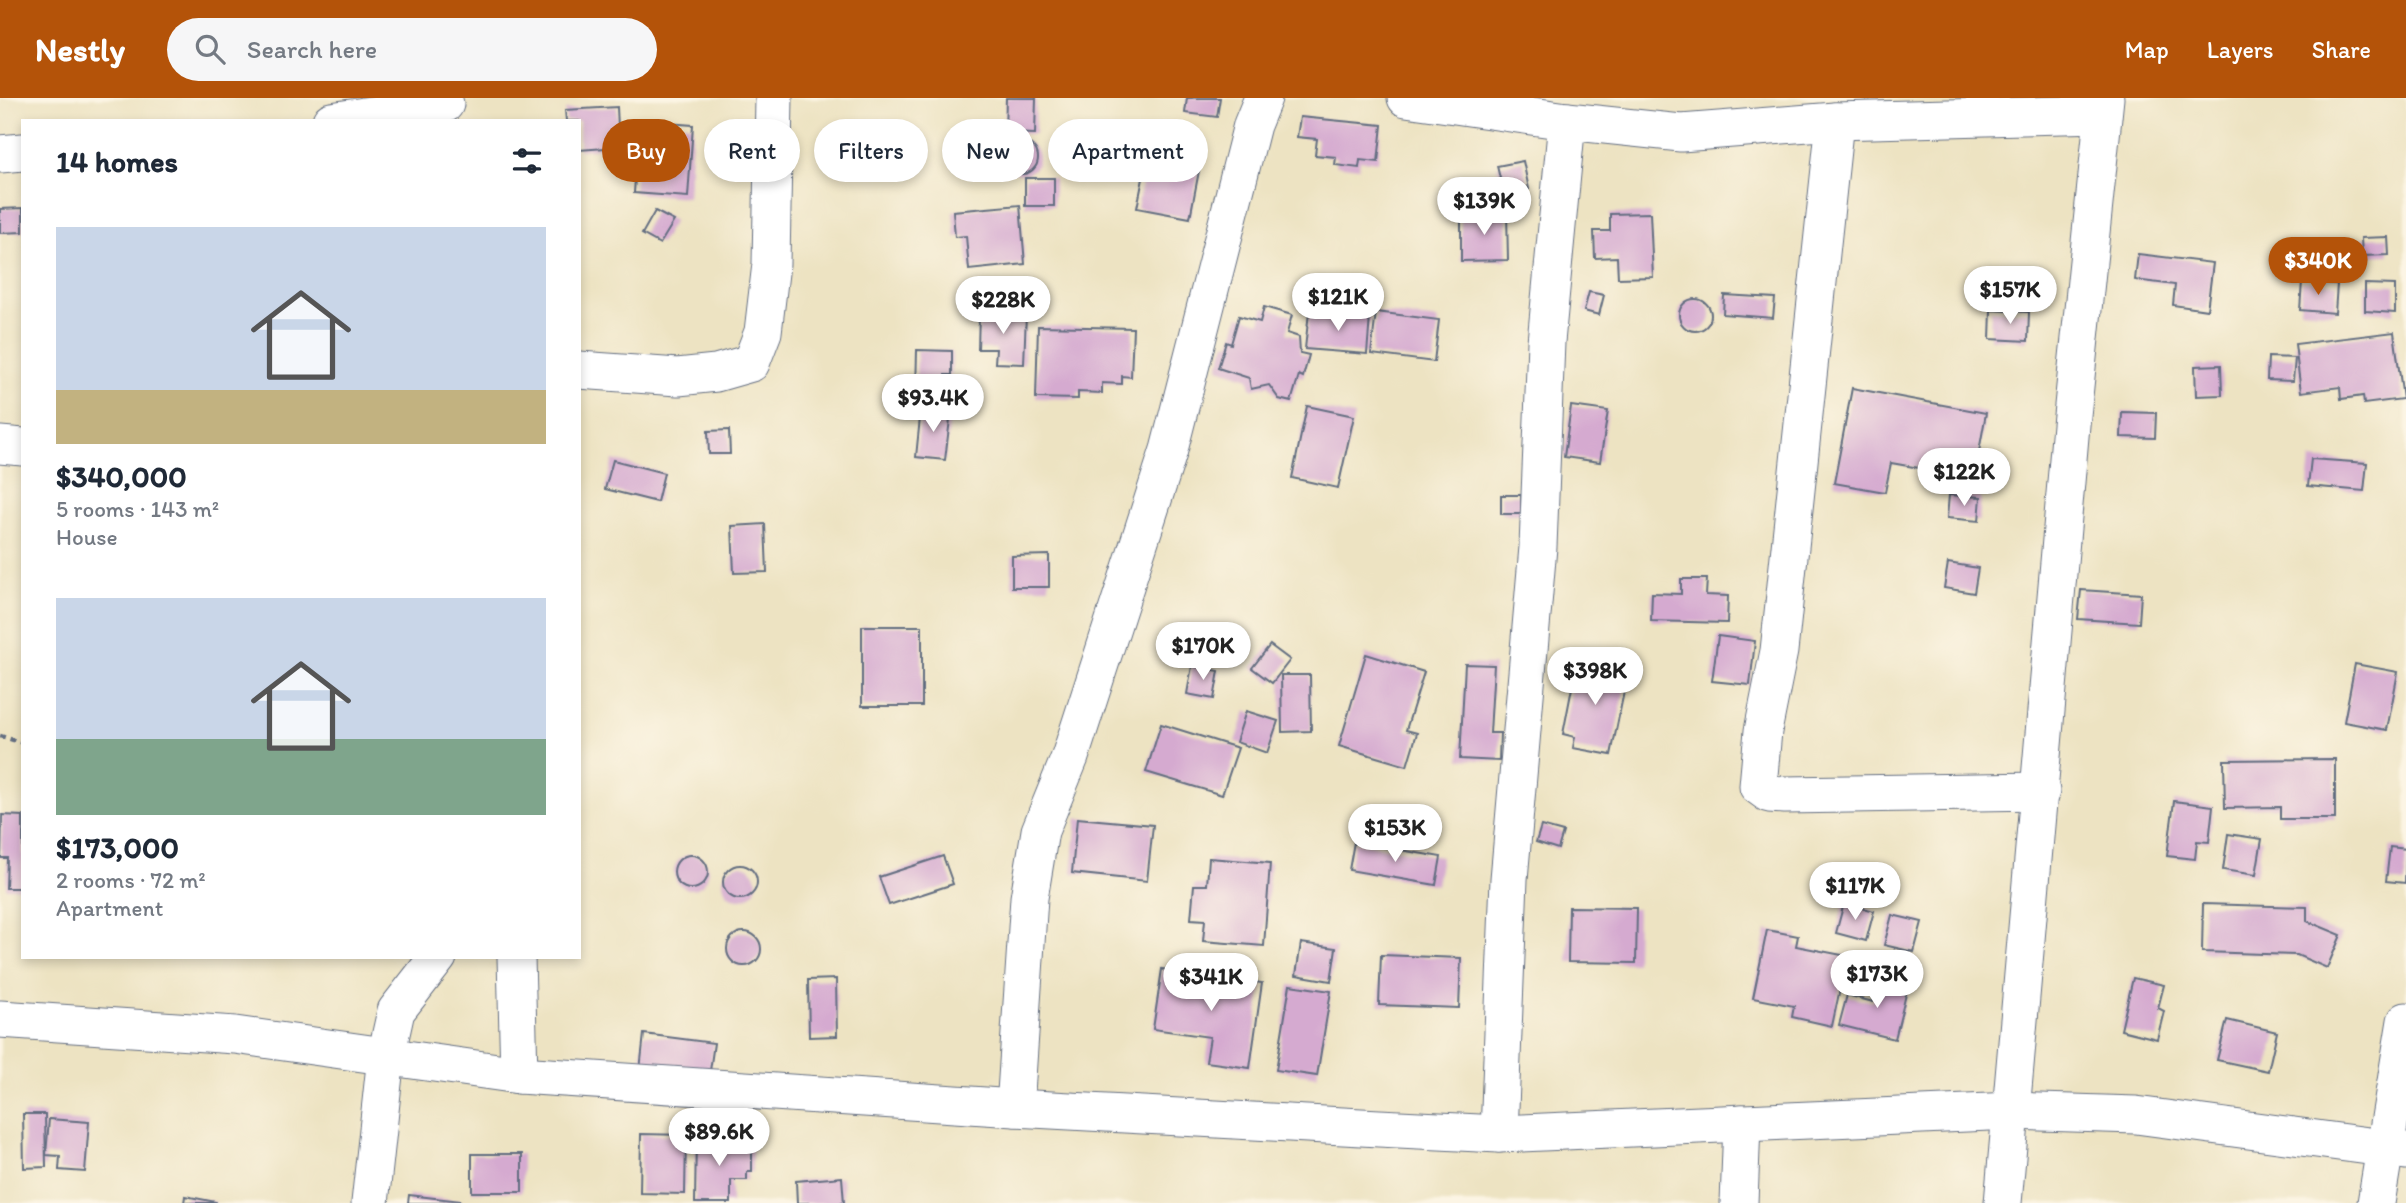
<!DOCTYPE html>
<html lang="en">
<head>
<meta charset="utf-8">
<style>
  :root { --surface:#fff; --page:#f6f6f7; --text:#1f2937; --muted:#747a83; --accent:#b45309 }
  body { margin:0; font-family:Itim,sans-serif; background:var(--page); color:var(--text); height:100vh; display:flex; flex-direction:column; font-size:26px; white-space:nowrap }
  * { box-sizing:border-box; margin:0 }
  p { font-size:23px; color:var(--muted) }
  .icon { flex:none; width:38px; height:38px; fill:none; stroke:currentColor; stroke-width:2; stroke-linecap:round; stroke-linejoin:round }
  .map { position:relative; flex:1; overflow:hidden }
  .side { position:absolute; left:21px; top:21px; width:560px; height:840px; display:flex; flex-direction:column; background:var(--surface); border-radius:0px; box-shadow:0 4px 10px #0003 }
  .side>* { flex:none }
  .banner { position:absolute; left:602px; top:21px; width:665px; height:63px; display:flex; gap:14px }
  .price { position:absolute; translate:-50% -60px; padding:0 16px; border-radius:24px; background:#fff; color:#222; font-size:23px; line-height:46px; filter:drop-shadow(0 2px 4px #0008) }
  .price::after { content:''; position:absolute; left:50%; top:42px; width:21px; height:16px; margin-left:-10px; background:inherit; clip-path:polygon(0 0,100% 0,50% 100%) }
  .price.current { background:var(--accent); color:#fff }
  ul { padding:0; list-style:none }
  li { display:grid; align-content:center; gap:14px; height:371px; padding:0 35px }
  li span { display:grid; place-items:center; height:217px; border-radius:0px; color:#555 }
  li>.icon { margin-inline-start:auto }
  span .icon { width:126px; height:126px; fill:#fffc; stroke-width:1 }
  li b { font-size:30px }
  h2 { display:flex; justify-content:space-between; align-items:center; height:84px; padding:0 35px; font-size:30px }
  .pill { padding:0 24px; border-radius:32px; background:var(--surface); box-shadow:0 4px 10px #0003; font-size:24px; line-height:63px }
  .pill.current { background:var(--accent); color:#fff }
  header { display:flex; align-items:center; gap:42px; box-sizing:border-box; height:98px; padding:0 35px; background:var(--accent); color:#fff }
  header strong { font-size:33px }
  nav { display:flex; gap:38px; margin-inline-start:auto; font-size:24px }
  .search { width:490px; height:63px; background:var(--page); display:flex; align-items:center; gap:18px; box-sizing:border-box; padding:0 24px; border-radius:38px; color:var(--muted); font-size:26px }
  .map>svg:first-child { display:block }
  .building { fill:#d5aad0 }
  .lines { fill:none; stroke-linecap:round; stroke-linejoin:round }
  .minor-casing { stroke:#646e81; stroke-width:39 }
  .path { stroke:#646e81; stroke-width:4.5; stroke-dasharray:5 5; stroke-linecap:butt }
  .minor { stroke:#fff; stroke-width:37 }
</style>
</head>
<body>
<header>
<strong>Nestly</strong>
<div class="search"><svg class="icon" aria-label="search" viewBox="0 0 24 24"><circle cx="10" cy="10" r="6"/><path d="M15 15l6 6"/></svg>Search here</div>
<nav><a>Map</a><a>Layers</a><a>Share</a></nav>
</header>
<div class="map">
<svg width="2406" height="1105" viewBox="0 0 2406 1105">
  <rect width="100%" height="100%" fill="#fcf5e5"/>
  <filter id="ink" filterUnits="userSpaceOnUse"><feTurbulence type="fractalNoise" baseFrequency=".0143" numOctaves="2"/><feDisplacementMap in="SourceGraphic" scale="14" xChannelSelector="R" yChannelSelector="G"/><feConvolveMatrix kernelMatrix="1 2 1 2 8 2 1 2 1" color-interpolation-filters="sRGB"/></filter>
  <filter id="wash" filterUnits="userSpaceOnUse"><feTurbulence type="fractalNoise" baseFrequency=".00686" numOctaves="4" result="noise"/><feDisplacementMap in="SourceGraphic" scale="28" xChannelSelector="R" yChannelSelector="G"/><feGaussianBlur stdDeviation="1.57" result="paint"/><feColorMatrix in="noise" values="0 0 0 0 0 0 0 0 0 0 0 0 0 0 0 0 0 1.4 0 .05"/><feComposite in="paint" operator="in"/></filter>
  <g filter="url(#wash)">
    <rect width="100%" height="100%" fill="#ede3c2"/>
    <g id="blocks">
      <!-- building -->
      <g class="building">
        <polygon points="1006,0 1036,0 1035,36 1005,35"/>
        <polygon points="1187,0 1220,0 1217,19 1185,15"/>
        <polygon points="617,9 619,49 579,52 579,23 566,23 565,12"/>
        <polygon points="1300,19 1382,27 1378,64 1360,62 1359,70 1335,67 1336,59 1315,57 1317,41 1297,39"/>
        <polygon points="639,23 693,27 688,99 634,95"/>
        <polygon points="1152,36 1187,43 1185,54 1202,57 1190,120 1137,110"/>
        <circle cx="1022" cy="60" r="16"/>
        <polygon points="1523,63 1529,91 1504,97 1497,68"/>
        <rect x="1025" y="80" width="29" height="28"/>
        <polygon points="1020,107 1025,166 969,172 966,138 955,139 953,113"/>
        <polygon points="23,110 23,134 0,135 0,111"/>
        <polygon points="655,113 674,123 660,146 642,136"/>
        <polygon points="1507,114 1508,162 1461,163 1461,115"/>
        <polygon points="1650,115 1653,179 1618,180 1617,159 1595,160 1594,133 1610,133 1610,116"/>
        <polygon points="2388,139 2389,157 2362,158 2361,140"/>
        <polygon points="2138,156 2213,165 2207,212 2173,207 2175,187 2135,182"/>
        <polygon points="2302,183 2337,186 2335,215 2300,212"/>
        <polygon points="2365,186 2395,187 2395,215 2365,213"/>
        <polygon points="1589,194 1604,197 1599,217 1584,213"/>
        <polygon points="1724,197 1775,200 1773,220 1723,216"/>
        <circle cx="1695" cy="217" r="16"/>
        <polygon points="1264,209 1292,217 1287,235 1299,239 1300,255 1309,257 1303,279 1299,277 1291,304 1279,301 1269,287 1251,291 1249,280 1218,270 1226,244 1231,246 1239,218 1260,224"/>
        <polygon points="1991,212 2029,214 2028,243 1990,241"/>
        <polygon points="1309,214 1370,219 1367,256 1305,251"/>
        <polygon points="1376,214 1439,222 1434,264 1371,256"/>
        <polygon points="979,215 1026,216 1024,266 995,265 996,251 978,251"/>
        <polygon points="1038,228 1133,230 1131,279 1122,278 1122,286 1102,285 1102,295 1078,294 1078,301 1036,300"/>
        <polygon points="2394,234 2403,301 2364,306 2363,298 2341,301 2340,289 2301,294 2295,246"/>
        <polygon points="917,252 952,253 952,277 945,277 944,296 916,295"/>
        <polygon points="2268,259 2295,260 2293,283 2267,282"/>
        <polygon points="2221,267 2222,297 2196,298 2195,268"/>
        <polygon points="1852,290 1986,315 1974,381 1948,376 1947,382 1924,378 1925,371 1891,365 1885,394 1834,385"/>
        <polygon points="1307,308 1354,318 1338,390 1292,380"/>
        <polygon points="1571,308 1608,313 1600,364 1564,359"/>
        <polygon points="921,310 951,313 945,362 916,359"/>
        <polygon points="2122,314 2156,315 2155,340 2121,339"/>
        <polygon points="729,332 730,356 709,356 708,333"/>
        <polygon points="2311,361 2367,365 2364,393 2308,388"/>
        <polygon points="613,362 664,375 657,404 605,391"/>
        <rect x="1501" y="397" width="20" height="19"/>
        <polygon points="1949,397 1981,399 1979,423 1947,420"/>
        <polygon points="765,426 767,474 734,475 732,428"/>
        <polygon points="1049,457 1049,489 1012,489 1012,458"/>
        <polygon points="1948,465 1978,470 1974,495 1944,490"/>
        <polygon points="1681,481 1707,481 1706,497 1728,498 1727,525 1651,523 1652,495 1681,496"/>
        <polygon points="2081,492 2141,496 2139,525 2078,521"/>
        <rect x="862" y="528" width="60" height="80"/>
        <polygon points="1718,538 1755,543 1750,587 1712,583"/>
        <polygon points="1270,547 1290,562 1272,585 1252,570"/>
        <polygon points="1366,556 1424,574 1406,632 1417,635 1407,668 1339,648"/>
        <polygon points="1577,564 1628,574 1611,657 1573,650 1575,639 1563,636"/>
        <polygon points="1465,566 1494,567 1490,635 1500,635 1499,663 1460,661"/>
        <polygon points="2355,566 2398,574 2387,632 2344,624"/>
        <polygon points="1192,568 1219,573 1214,601 1187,596"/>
        <polygon points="1281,577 1310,577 1311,633 1282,634"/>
        <polygon points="1246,613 1278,623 1267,655 1236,644"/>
        <polygon points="1161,626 1238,650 1222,697 1146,674"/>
        <polygon points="2335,661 2335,721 2280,721 2280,709 2225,710 2224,662"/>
        <polygon points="2174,703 2213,708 2209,744 2197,743 2195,761 2167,758"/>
        <polygon points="2,717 23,718 23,790 6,790 7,760 1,760"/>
        <polygon points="1077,720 1153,727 1147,783 1072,775"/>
        <polygon points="1541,728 1563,734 1558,751 1536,744"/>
        <polygon points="2228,736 2262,741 2256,777 2223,772"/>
        <polygon points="1354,744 1441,759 1436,787 1349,772"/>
        <polygon points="2390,749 2406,751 2405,785 2386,783"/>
        <circle cx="691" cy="774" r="17"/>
        <polygon points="943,758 953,786 889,807 879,779"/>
        <polygon points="1209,760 1270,765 1264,848 1203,843 1205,822 1191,821 1194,787 1207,787"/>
        <circle cx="740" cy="784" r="17"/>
        <polygon points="1844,805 1874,813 1866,843 1836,835"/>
        <polygon points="2203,806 2307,809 2307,823 2341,837 2327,870 2297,857 2202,854"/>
        <polygon points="1569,809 1637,810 1636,865 1568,864"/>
        <polygon points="1892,817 1922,824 1914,854 1884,847"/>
        <polygon points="1767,832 1798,838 1796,848 1847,858 1832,928 1792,919 1794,908 1753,900"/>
        <circle cx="744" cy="851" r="17"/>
        <polygon points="1301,845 1336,850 1331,883 1296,877"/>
        <polygon points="1381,857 1461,860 1459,910 1379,907"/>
        <polygon points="1162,871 1262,885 1250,970 1206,964 1210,939 1153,931"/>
        <polygon points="1879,880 1908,888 1895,941 1839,927 1847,897 1873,904"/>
        <polygon points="2133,880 2164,887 2158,910 2164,913 2157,941 2121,932"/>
        <polygon points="836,881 837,938 809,939 808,882"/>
        <polygon points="1290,887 1331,893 1317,978 1276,972"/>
        <polygon points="2227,922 2277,934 2268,973 2217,962"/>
        <polygon points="644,936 714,945 709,980 640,972"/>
        <polygon points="23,1016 45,1016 46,1069 24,1070"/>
        <polygon points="49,1021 89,1024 85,1074 59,1072 60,1058 46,1057"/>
        <polygon points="641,1036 686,1037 685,1096 640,1095"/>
        <polygon points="696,1039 736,1039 736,1050 752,1050 752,1074 747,1074 747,1082 731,1082 731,1105 695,1105"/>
        <rect x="472" y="1056" width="50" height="38"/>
        <polygon points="842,1079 844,1105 797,1105 796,1083"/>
        <polygon points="409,1097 460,1103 460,1105 408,1105"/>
        <polygon points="185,1098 216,1104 216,1105 184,1105"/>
      </g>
    </g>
  </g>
  <g filter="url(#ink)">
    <use href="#blocks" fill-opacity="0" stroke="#646e81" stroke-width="2"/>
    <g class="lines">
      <defs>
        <g id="minor">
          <polyline points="1406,0 1567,23 1681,35 1835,23 2102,16"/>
          <polyline points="331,23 445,6"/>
          <polyline points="1835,23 1779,553 1763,633 1758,688 1769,696 1785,697 2041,693"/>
          <polyline points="0,56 23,54"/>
          <polyline points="579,272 678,279 716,275 751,265 763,234 771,166 774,0"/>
          <polyline points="0,347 23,349"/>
          <polyline points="516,859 519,977"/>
          <polyline points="0,921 235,937 519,977 1015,1010 1379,1030 1499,1036 2012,1013 2136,1017 2406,1053"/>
          <polyline points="1015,1010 1029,800 1040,733 1070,659 1169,352 1252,27 1263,0"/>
          <polyline points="1499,1036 1509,781 1538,449 1546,244 1567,23"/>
          <polyline points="370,1105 386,958 396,913 438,859"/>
          <polyline points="1739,1105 1742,1025"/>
          <polyline points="2003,1105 2071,327 2105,0"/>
          <polyline points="2376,1105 2406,923"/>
        </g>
      </defs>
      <!-- minor casing -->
      <use href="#minor" class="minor-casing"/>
      <!-- path -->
      <polyline class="path" points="0,638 23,645"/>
      <!-- minor -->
      <use href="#minor" class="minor"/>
    </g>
  </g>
</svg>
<b class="price" style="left:1484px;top:139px">$139K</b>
<b class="price current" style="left:2318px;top:199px">$340K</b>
<b class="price" style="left:2010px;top:228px">$157K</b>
<b class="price" style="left:1338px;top:235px">$121K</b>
<b class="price" style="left:1003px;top:238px">$228K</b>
<b class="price" style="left:933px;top:336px">$93.4K</b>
<b class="price" style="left:1964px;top:410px">$122K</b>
<b class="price" style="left:1203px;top:584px">$170K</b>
<b class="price" style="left:1595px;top:609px">$398K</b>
<b class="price" style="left:1395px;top:766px">$153K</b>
<b class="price" style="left:1855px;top:824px">$117K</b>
<b class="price" style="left:1877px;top:912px">$173K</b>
<b class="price" style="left:1211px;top:915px">$341K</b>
<b class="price" style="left:719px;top:1070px">$89.6K</b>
<div class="banner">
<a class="pill current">Buy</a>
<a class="pill">Rent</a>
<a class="pill">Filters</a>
<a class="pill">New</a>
<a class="pill">Apartment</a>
</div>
<section class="side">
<h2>14 homes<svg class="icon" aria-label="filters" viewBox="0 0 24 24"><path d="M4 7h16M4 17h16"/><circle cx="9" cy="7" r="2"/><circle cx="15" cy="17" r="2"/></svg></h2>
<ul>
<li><span style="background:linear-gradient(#c9d6e8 75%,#c2b280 0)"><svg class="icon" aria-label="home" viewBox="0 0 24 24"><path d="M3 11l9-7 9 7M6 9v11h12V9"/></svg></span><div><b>$340,000</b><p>5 rooms · 143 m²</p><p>House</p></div></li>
<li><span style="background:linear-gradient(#c9d6e8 65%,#7fa58c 0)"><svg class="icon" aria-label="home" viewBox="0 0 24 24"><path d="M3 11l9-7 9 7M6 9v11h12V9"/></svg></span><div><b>$173,000</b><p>2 rooms · 72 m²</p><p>Apartment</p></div></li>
</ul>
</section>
</div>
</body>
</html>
